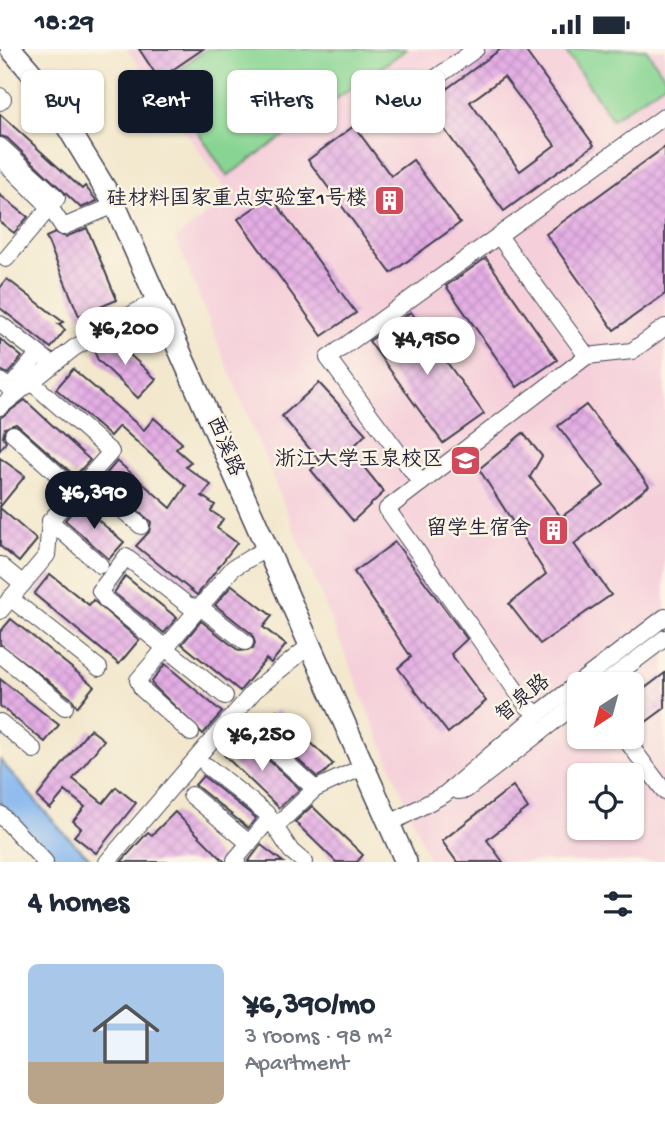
<!DOCTYPE html>
<html lang="en">
<head>
<meta charset="utf-8">
<style>
  :root { --surface:#fff; --page:#f6f6f7; --text:#1f2937; --muted:#747a83; --line:#e0e1e3; --accent:#111827 }
  body { margin:0; font-family:"Gochi Hand","LXGW WenKai TC",sans-serif; background:var(--page); color:var(--text); height:100vh; display:flex; flex-direction:column; font-size:26px; white-space:nowrap }
  * { box-sizing:border-box; margin:0 }
  p { font-size:23px; color:var(--muted) }
  .icon { flex:none; width:38px; height:38px; fill:none; stroke:currentColor; stroke-width:2; stroke-linecap:round; stroke-linejoin:round }
  .map { position:relative; height:813px; overflow:hidden }
  .panel { display:flex; flex-direction:column; background:var(--surface); flex:1 }
  .panel>* { flex:none }
  .guide { position:absolute; left:21px; top:21px; width:623px; height:63px; display:flex; gap:14px }
  .needle { width:46px; rotate:216deg }
  .buttons { position:absolute; left:567px; top:623px; display:grid; gap:14px }
  .buttons a { display:grid; place-items:center; width:77px; height:77px; border-radius:10px; background:var(--surface); box-shadow:0 2px 5px #0004; font-size:35px }
  .price { position:absolute; translate:-50% -60px; padding:0 16px; border-radius:24px; background:#fff; color:#222; font-size:23px; line-height:46px; filter:drop-shadow(0 2px 4px #0008) }
  .price::after { content:''; position:absolute; left:50%; top:42px; width:21px; height:16px; margin-left:-10px; background:inherit; clip-path:polygon(0 0,100% 0,50% 100%) }
  .price.active { background:var(--accent); color:#fff }
  ul { padding:0; list-style:none }
  li { display:flex; align-items:center; gap:21px; height:175px; padding:0 28px }
  li+li { border-top:2px solid var(--line) }
  li span { display:grid; place-items:center; flex:none; width:196px; height:140px; border-radius:10px; color:#555 }
  li>.icon { margin-inline-start:auto }
  span .icon { width:84px; height:84px; fill:#fffc; stroke-width:1 }
  li b { font-size:30px }
  h2 { display:flex; justify-content:space-between; align-items:center; height:84px; padding:0 28px; font-size:30px }
  .pill { padding:0 24px; border-radius:10px; background:var(--surface); box-shadow:0 2px 5px #0004; font-size:24px; line-height:63px }
  .pill.active { background:var(--accent); color:#fff }
  .status { display:flex; justify-content:space-between; align-items:center; height:49px; padding:0 35px; background:var(--surface); direction:ltr }
  .status svg { height:19px; fill:currentColor }
  .map>svg:first-child { display:block }
  .built { fill:#f5cfda; fill-rule:evenodd }
  .pitch { fill:#88d593; stroke:#557c67; stroke-width:2 }
  .water { fill:#83b5ef; stroke:#526c95; stroke-width:2 }
  .building { fill:url(#building-cross-hatch); fill-rule:evenodd }
  .lines { fill:none; stroke-linecap:round; stroke-linejoin:round }
  .minor-casing { stroke:#414051; stroke-width:18 }
  .major-casing { stroke:#414051; stroke-width:24 }
  .minor { stroke:#fff; stroke-width:16 }
  .major { stroke:#fff; stroke-width:21 }
  .labels { text-anchor:middle; dominant-baseline:central; stroke-width:5; stroke-linejoin:round; paint-order:stroke }
  .poi-label { font-size:21px; fill:#22223b; stroke:#fcf5e5; text-anchor:end }
  .street-label { font-size:21px; fill:#22223b; stroke:#fcf5e5 }
</style>
</head>
<body>
<div class="status"><b>18:29</b><svg viewBox="0 0 49 12"><path d="M0 12V9h3v3zM5 12V6h3v6zM10 12V3h3v9zM15 12V0h3v12zM26 1h20v11H26zM47 4h2v5h-2z"/></svg></div>
<div class="map">
<svg width="665" height="813" viewBox="0 0 665 813">
  <defs>
    <pattern id="building-cross-hatch" width="8" height="8" patternUnits="userSpaceOnUse" patternTransform="scale(1.75)"><rect width="8" height="8" fill="#e4aee4"/><path d="M0 0l8 8M0 8l8-8" fill="none" stroke="#c395c4"/></pattern>
  </defs>
  <rect width="100%" height="100%" fill="#fcf5e5"/>
  <filter id="ink" filterUnits="userSpaceOnUse"><feTurbulence type="fractalNoise" baseFrequency=".0143" numOctaves="2"/><feDisplacementMap in="SourceGraphic" scale="14" xChannelSelector="R" yChannelSelector="G"/><feConvolveMatrix kernelMatrix="1 2 1 2 8 2 1 2 1" color-interpolation-filters="sRGB"/></filter>
  <filter id="wash" filterUnits="userSpaceOnUse"><feTurbulence type="fractalNoise" baseFrequency=".00686" numOctaves="4" result="noise"/><feDisplacementMap in="SourceGraphic" scale="28" xChannelSelector="R" yChannelSelector="G"/><feGaussianBlur stdDeviation="1.57" result="paint"/><feColorMatrix in="noise" values="0 0 0 0 0 0 0 0 0 0 0 0 0 0 0 0 0 1.4 0 .05"/><feComposite in="paint" operator="in"/></filter>
  <g filter="url(#wash)">
    <rect width="100%" height="100%" fill="#f3e8ce"/>
    <!-- built -->
    <path class="built" d="M127,0H665V813H430L175,189L231,148ZM579,635H632V688H579ZM579,726H632V779H579Z"/>
    <!-- pitch -->
    <g class="pitch">
      <polygon points="207,0 407,0 227,127 164,31"/>
      <polygon points="564,0 646,0 665,28 665,34 612,70"/>
    </g>
    <!-- water -->
    <polygon class="water" points="0,711 62,782 94,813 57,813 0,756"/>
    <g id="blocks">
      <!-- building -->
      <g class="building">
        <polygon points="139,0 203,0 159,30"/>
        <path d="M501,0H524L594,96L504,162L426,55ZM504,28L555,96L520,122L470,53Z"/>
        <polygon points="0,65 82,140 85,137 97,152 81,159 7,89 0,87"/>
        <polygon points="354,77 391,127 413,111 460,174 391,224 308,111"/>
        <polygon points="665,98 665,245 614,281 546,185"/>
        <polygon points="0,146 28,168 14,184 0,173"/>
        <polygon points="271,147 356,264 322,287 238,170"/>
        <polygon points="87,179 117,251 79,267 46,188 55,184 66,188"/>
        <polygon points="486,209 557,311 517,338 446,237"/>
        <polygon points="7,230 63,273 58,275 65,281 51,299 0,259 0,239"/>
        <polygon points="411,263 484,365 443,394 369,292"/>
        <polygon points="112,289 156,330 138,349 98,311 94,302"/>
        <polygon points="0,290 22,308 8,325 0,321"/>
        <polygon points="73,320 144,381 154,369 182,394 176,400 191,413 186,418 211,436 202,447 215,456 211,462 223,470 217,479 237,494 197,546 136,497 149,483 151,473 102,430 117,412 171,459 186,437 119,377 110,387 56,340"/>
        <polygon points="319,334 366,385 350,401 384,443 353,472 311,421 320,412 282,367"/>
        <polygon points="25,351 90,411 75,427 16,375 5,379 3,388 6,393 0,401 0,369"/>
        <polygon points="586,356 649,437 574,495 611,546 540,595 509,555 546,525 479,420 523,384 542,407 530,428 561,468 604,437 558,377"/>
        <polygon points="0,409 25,427 0,458"/>
        <polygon points="79,455 124,493 109,510 65,471"/>
        <polygon points="0,459 37,491 19,513 0,497"/>
        <polygon points="395,493 467,590 451,605 486,652 448,684 398,619 411,608 354,523"/>
        <polygon points="50,525 89,556 93,551 139,591 119,615 34,545"/>
        <polygon points="125,527 177,569 164,584 114,544"/>
        <polygon points="232,536 272,567 263,578 286,596 271,614 266,610 240,642 182,595 201,572 239,602 253,600 255,594 252,585 215,556"/>
        <polygon points="11,570 94,637 77,658 72,650 0,595 0,583"/>
        <polygon points="165,615 222,663 203,685 151,634"/>
        <polygon points="665,624 665,659 639,678 632,668 632,649"/>
        <polygon points="0,630 59,676 45,693 0,657"/>
        <polygon points="277,661 333,715 324,724 317,728 261,677"/>
        <polygon points="90,680 104,691 73,730 103,754 116,738 136,754 96,804 74,787 81,779 73,772 85,758 65,742 50,760 37,748"/>
        <polygon points="241,689 245,694 247,691 300,740 279,759 224,706"/>
        <polygon points="203,727 256,769 248,779 195,736"/>
        <polygon points="513,737 528,759 487,791 503,813 457,813 442,792"/>
        <polygon points="312,757 363,806 357,813 336,813 295,773"/>
        <polygon points="175,763 225,813 121,813 148,783 152,786"/>
        <polygon points="261,796 283,813 248,813"/>
      </g>
    </g>
  </g>
  <g filter="url(#ink)">
    <use href="#blocks" fill-opacity="0" stroke="#414051" stroke-width="2"/>
    <g class="lines">
      <defs>
        <g id="minor">
          <polyline points="0,47 3,50 0,53"/>
          <polyline points="387,64 476,0"/>
          <polyline points="0,97 57,149 50,158 0,109"/>
          <polyline points="499,187 587,307"/>
          <polyline points="6,210 50,158 63,178 115,156"/>
          <polyline points="0,275 52,315"/>
          <polyline points="0,332 10,339 38,305"/>
          <polyline points="0,358 74,299 158,250"/>
          <polyline points="13,385 76,442"/>
          <polyline points="87,431 141,477"/>
          <polyline points="421,434 328,309 665,67"/>
          <polyline points="50,472 100,516"/>
          <polyline points="0,516 23,535"/>
          <polyline points="10,549 99,619"/>
          <polyline points="0,562 47,506 50,472 111,403 30,332"/>
          <polyline points="0,605 65,658"/>
          <polyline points="604,635 665,589"/>
          <polyline points="225,647 106,551 100,542 126,508 189,557 200,558 245,593"/>
          <polyline points="538,665 527,657 387,460 587,307 632,302 665,278"/>
          <polyline points="0,673 34,701"/>
          <polyline points="191,684 142,640 138,631 233,519 267,499"/>
          <polyline points="257,687 315,740"/>
          <polyline points="624,688 665,743"/>
          <polyline points="207,717 266,764 291,802 304,813"/>
          <polyline points="458,742 466,741 579,653"/>
          <polyline points="191,746 249,794"/>
          <polyline points="0,765 45,813"/>
          <polyline points="389,775 445,745 538,665 665,568"/>
          <polyline points="276,777 315,740 363,718"/>
          <polyline points="107,813 255,641 308,598"/>
          <polyline points="237,813 235,811 270,769"/>
        </g>
        <polyline id="major" points="11,0 42,36 115,156 406,813"/>
      </defs>
      <!-- minor casing -->
      <use href="#minor" class="minor-casing"/>
      <!-- major casing -->
      <use href="#major" class="major-casing"/>
      <!-- minor -->
      <use href="#minor" class="minor"/>
      <!-- major -->
      <use href="#major" class="major"/>
    </g>
  </g>
  <!-- icons -->
  <defs>
    <symbol id="building-square" viewBox="-11 -11 22 22"><rect x="-9" y="-9" width="18" height="18" rx="4" fill="#d1495b" stroke="#fcf5e5"/><path d="M-4-6H4V6H1V3H-1V6H-4ZM-2.5-4.3h1.7v1.8h-1.7ZM.8-4.3h1.7v1.8H.8ZM-2.5-1h1.7V.8h-1.7ZM.8-1h1.7V.8H.8Z" fill="#fff"/></symbol>
    <symbol id="university-square" viewBox="-11 -11 22 22"><rect x="-9" y="-9" width="18" height="18" rx="4" fill="#d1495b" stroke="#fcf5e5"/><path d="M0-5L7-2L0 1L-7-2ZM-4 1L0 2.5L4 1V4Q0 6-4 4Z" fill="#fff"/></symbol>
  </defs>
  <g fill-rule="evenodd">
    <use href="#building-square" x="372" y="134" width="35" height="35"/>
    <use href="#university-square" x="448" y="394" width="35" height="35"/>
    <use href="#building-square" x="536" y="464" width="35" height="35"/>
  </g>
  <g class="labels">
    <!-- poi labels -->
    <g class="poi-label">
      <text x="367" y="151">硅材料国家重点实验室1号楼</text>
      <text x="443" y="412">浙江大学玉泉校区</text>
      <text x="531" y="481">留学生宿舍</text>
    </g>
    <!-- street labels -->
    <g class="street-label">
      <text transform="translate(223 398) rotate(67)">西溪路</text>
      <text transform="translate(524 651) rotate(-39)">智泉路</text>
    </g>
  </g>
</svg>
<div class="buttons">
<a><svg class="needle" viewBox="-14 -14 28 28"><path d="M0-13l5 13h-10z" fill="#e53935"/><path d="M0 13l5-13h-10z" fill="#747a83"/></svg></a>
<a><svg class="icon" aria-label="locate" viewBox="0 0 24 24"><circle cx="12" cy="12" r="6"/><path d="M12 2v4M12 18v4M2 12h4M18 12h4"/></svg></a>
</div>
<b class="price" style="left:125px;top:318px">¥6,200</b>
<b class="price" style="left:427px;top:328px">¥4,950</b>
<b class="price active" style="left:94px;top:482px">¥6,390</b>
<b class="price" style="left:262px;top:724px">¥6,250</b>
<div class="guide">
<a class="pill">Buy</a>
<a class="pill active">Rent</a>
<a class="pill">Filters</a>
<a class="pill">New</a>
</div>
</div>
<section class="panel">
<h2>4 homes<svg class="icon" aria-label="filters" viewBox="0 0 24 24"><path d="M4 7h16M4 17h16"/><circle cx="9" cy="7" r="2"/><circle cx="15" cy="17" r="2"/></svg></h2>
<ul>
<li><span style="background:linear-gradient(#a9c7e8 70%,#b9a48a 0)"><svg class="icon" aria-label="home" viewBox="0 0 24 24"><path d="M3 11l9-7 9 7M6 9v11h12V9"/></svg></span><div><b>¥6,390/mo</b><p>3 rooms · 98 m²</p><p>Apartment</p></div></li>
</ul>
</section>
</body>
</html>
